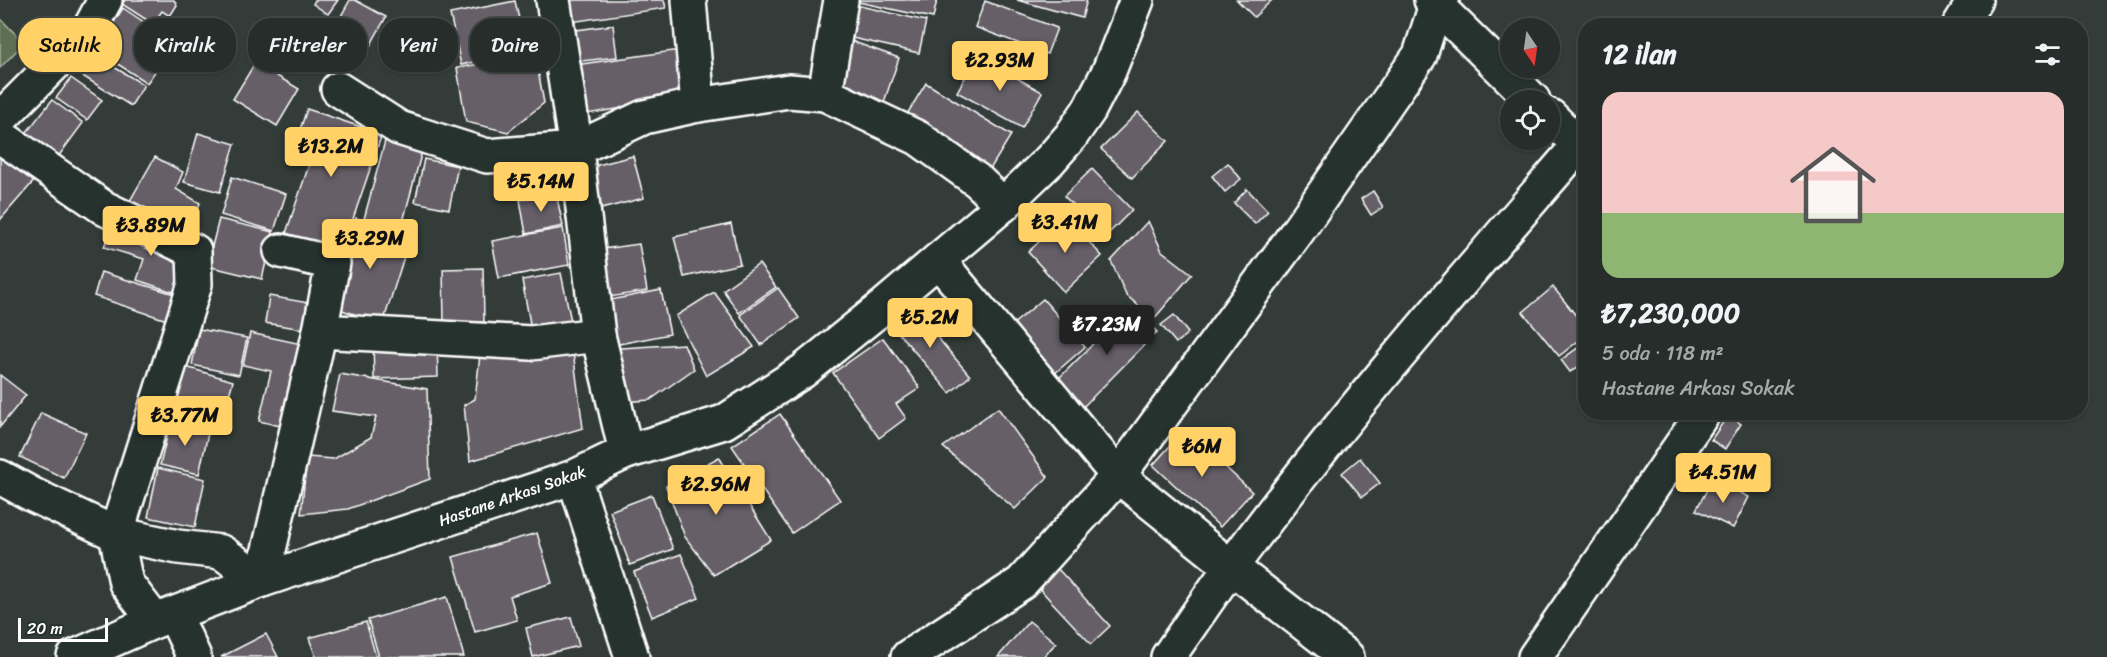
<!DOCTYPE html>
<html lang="tr">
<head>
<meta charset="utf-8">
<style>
  :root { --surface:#262d2b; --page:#323937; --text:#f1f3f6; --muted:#a4a8a9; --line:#424947; --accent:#ffd166 }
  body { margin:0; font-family:Sriracha,sans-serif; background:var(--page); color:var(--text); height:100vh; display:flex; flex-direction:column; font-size:22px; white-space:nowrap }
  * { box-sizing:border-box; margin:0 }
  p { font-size:20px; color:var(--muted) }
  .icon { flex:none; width:33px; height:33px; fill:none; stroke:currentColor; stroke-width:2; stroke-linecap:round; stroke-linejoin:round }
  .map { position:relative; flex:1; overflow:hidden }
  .details { position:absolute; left:1578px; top:18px; width:510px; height:402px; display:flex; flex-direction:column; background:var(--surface); border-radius:24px; box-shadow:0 2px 4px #0004,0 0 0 2px var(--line) }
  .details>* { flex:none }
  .hud { position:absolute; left:18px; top:18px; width:570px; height:54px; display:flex; gap:12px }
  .needle { width:39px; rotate:167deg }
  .buttons { position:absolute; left:1500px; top:18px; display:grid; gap:12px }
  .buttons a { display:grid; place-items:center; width:60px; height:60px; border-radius:50%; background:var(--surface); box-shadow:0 2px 4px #0004,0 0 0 2px var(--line); font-size:30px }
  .scale { position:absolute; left:18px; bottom:15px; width:90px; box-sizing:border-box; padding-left:6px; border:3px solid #fff; border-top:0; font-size:16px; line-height:21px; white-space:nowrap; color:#fff; -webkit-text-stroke:4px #26332d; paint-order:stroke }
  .price { position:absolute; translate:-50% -51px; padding:0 14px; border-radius:6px; background:var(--accent); color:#111; font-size:20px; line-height:39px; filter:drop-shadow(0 2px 3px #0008) }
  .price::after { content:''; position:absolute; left:50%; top:36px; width:18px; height:14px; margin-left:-9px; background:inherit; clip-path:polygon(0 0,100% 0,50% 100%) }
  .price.on { background:#222; color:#fff }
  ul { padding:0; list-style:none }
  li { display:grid; align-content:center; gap:12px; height:318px; padding:0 24px }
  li+li { border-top:2px solid var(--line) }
  li span { display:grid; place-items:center; height:186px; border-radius:18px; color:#555 }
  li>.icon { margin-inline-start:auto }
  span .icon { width:108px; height:108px; fill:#fffc; stroke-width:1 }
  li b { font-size:26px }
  h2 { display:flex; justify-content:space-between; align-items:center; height:72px; padding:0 24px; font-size:26px }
  .chip { padding:0 21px; border-radius:24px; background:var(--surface); box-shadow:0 2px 4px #0004,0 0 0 2px var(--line); font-size:21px; line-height:54px }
  .chip.on { background:var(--accent); color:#111 }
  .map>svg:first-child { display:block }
  .green { fill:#5d7053; stroke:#aeb8a9; stroke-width:1.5 }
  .building { fill:#665e67; stroke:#fff; stroke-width:1.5 }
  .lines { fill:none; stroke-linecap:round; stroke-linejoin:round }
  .minor-casing { stroke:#fff; stroke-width:38 }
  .minor { stroke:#26332d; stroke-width:33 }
  .labels { text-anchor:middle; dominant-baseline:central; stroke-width:5; stroke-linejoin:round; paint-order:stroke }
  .street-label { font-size:16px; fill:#fff; stroke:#26332d }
</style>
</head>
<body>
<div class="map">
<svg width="2107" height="657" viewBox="0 0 2107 657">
  <rect width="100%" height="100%" fill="#333c39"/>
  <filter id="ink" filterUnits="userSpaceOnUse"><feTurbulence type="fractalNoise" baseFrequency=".0167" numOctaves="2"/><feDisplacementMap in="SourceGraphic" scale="12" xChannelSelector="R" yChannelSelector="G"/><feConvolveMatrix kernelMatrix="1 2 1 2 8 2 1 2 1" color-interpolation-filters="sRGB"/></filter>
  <g filter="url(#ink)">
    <!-- green -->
    <polygon class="green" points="0,18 24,43 0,68"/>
    <!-- building -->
    <g class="building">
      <polygon points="125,0 174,0 177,5 170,16 162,11 153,24 122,4"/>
      <polygon points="315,0 338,0 328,14 313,4"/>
      <polygon points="350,0 355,0 386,17 370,46 335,27"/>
      <polygon points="561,0 664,0 666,8 564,23"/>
      <polygon points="849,0 937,0 933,18"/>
      <polygon points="1017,0 1087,0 1082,18"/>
      <polygon points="1237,0 1272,0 1254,17"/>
      <polygon points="515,1 526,50 461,65 450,14"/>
      <polygon points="985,1 1057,28 1047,54 975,27"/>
      <polygon points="847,3 926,21 919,53 839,35"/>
      <polygon points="123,8 175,43 147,83 96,50"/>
      <polygon points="613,25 617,57 573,62 569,31"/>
      <polygon points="851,41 899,58 883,105 835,89"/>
      <polygon points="687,49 694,96 575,116 568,66"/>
      <polygon points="89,52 144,85 131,106 76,72"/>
      <polygon points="535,54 544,103 508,132 466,122 457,68"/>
      <polygon points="977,56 1042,92 1022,128 957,92"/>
      <polygon points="255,63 299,89 277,126 233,99"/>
      <polygon points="71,78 102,100 87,120 56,98"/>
      <polygon points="926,83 1011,135 989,171 904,119"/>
      <polygon points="52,100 83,123 58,157 26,133"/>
      <polygon points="307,109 382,134 342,251 286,233 312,156 293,150"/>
      <polygon points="1138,112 1168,141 1132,178 1101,149"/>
      <polygon points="198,133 235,144 220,192 184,182"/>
      <polygon points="385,141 422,151 401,229 364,219"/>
      <polygon points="0,152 34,181 0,220"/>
      <polygon points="633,156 644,198 601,209 590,167"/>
      <polygon points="155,157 183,172 176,189 200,203 189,235 127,206"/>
      <polygon points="424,159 458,166 449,209 415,202"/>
      <polygon points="1228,163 1241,179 1225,192 1212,176"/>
      <polygon points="1092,169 1132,210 1105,237 1064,196"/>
      <polygon points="232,177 286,194 274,231 221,215"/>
      <polygon points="1247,189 1268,211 1255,224 1234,203"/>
      <polygon points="1373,191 1383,207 1371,215 1361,199"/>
      <polygon points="556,193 563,226 526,234 520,200"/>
      <polygon points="1066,217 1102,256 1064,292 1028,252"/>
      <polygon points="356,218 411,235 383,323 329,306"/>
      <polygon points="219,219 273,232 262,279 207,266"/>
      <polygon points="1148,221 1162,251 1192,274 1154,319 1126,295 1111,261"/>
      <polygon points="731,224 740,264 684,277 674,237"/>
      <polygon points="112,225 190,250 176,293 137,280 144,259 104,247"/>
      <polygon points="563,228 569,265 499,278 492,241"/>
      <polygon points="639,244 647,291 610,297 603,249"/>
      <polygon points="759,264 776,287 739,313 723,290"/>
      <polygon points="483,268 484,322 444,323 443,269"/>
      <polygon points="101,272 181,296 173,322 94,296"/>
      <polygon points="561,273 572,326 532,334 522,280"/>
      <polygon points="1553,287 1586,328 1586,335 1559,356 1523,312"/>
      <polygon points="778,288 799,318 761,345 740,315"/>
      <polygon points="661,290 670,334 614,345 606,301"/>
      <polygon points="714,292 754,347 706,376 676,316"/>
      <polygon points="269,296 320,305 316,331 265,323"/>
      <polygon points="1043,299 1085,347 1054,374 1011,326"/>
      <polygon points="911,306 970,376 950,393 890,323"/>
      <polygon points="1134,310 1157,332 1083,407 1059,378 1091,346 1102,330"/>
      <polygon points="1174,315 1188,333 1176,343 1161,325"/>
      <polygon points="199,329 247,338 239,375 192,365"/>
      <polygon points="250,333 311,346 293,429 259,421 271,371 243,365"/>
      <polygon points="883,338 920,388 896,404 906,418 879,438 833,373"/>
      <polygon points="437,339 438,377 374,379 373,341"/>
      <polygon points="1586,342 1586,362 1570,372 1561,360"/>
      <polygon points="572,344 583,428 470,461 464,405 475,399 481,346"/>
      <polygon points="684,344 694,369 650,400 622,402 606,349"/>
      <polygon points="186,367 233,381 219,430 171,416"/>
      <polygon points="340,374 427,389 430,479 348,509 301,514 307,457 334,459 371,437 376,417 332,411"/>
      <polygon points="0,375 26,395 0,427"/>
      <polygon points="998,408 1048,477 1015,509 943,447"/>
      <polygon points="41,413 86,433 64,478 20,457"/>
      <polygon points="780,414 840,500 792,533 732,446"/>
      <polygon points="1728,415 1741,424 1725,449 1711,440"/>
      <polygon points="171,420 209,429 199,474 160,465"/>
      <polygon points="1185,429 1252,492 1220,527 1153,465"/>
      <polygon points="719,457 771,540 714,575 685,537 666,486"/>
      <polygon points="1360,458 1380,483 1362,497 1342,473"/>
      <polygon points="158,468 205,479 195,527 148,517"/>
      <polygon points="1713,479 1749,497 1733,528 1696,510"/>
      <polygon points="652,495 673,549 630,565 610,511"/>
      <polygon points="537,533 552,583 510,596 517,620 475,632 453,557"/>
      <polygon points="681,554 699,598 652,617 634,572"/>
      <polygon points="1057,568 1110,626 1091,644 1037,586"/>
      <polygon points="447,597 464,657 379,657 368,620"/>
      <polygon points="571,617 579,646 533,657 526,628"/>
      <polygon points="1029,621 1056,643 1043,657 998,657"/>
      <polygon points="366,622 376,657 316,657 309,638"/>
      <polygon points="266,634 278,657 221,657"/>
    </g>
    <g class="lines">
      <defs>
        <g id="minor">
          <polyline points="553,0 576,149 598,335 626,452"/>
          <polyline points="689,0 698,105"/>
          <polyline points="1431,0 1533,100"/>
          <polyline points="1959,26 1975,0"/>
          <polyline points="338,89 399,128 487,156 576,149 644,117 698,105 789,91 825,94 918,138 978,181 1003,205"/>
          <polyline points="825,94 841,0"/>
          <polyline points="1550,116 1586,152"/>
          <polyline points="0,119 90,28 105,0"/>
          <polyline points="0,136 104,208 194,251 195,284 116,534 126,583 155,621"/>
          <polyline points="938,260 1118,476 1231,567 1347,657"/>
          <polyline points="320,331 531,343 598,335"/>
          <polyline points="0,477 33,495 116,534 178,547 221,552 262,580 320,331 333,263 281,251"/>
          <polyline points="574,477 632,657"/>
          <polyline points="174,614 194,657"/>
          <polyline points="74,657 155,621 262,580 574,477 626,452 724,422 803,371 885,305 1003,205 1050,160 1071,136 1089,110 1109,71 1137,0"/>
          <polyline points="908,657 1021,583 1118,476 1297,232 1420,55 1436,5 1442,0"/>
          <path d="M1168,657C1189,627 1209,597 1231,567C1339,421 1460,283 1579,145"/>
          <polyline points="1535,657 1704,412"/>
        </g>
      </defs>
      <!-- minor casing -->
      <use href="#minor" class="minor-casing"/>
      <!-- minor -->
      <use href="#minor" class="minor"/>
    </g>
  </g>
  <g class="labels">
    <!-- street labels -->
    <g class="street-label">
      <text transform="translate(512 496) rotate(-19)">Hastane Arkası Sokak</text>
    </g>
  </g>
</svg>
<div class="buttons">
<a><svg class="needle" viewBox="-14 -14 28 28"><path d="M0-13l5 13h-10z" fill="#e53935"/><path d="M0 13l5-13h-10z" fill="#a4a8a9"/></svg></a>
<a><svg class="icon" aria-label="locate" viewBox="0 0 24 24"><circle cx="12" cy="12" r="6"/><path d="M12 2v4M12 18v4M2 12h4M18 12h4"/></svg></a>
</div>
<div class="scale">20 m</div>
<b class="price" style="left:1000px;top:92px">₺2.93M</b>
<b class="price" style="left:331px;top:178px">₺13.2M</b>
<b class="price" style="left:541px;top:213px">₺5.14M</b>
<b class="price" style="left:1065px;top:254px">₺3.41M</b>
<b class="price" style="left:151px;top:257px">₺3.89M</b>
<b class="price" style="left:370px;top:270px">₺3.29M</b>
<b class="price" style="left:930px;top:349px">₺5.2M</b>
<b class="price on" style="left:1107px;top:356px">₺7.23M</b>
<b class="price" style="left:185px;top:447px">₺3.77M</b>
<b class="price" style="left:1202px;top:478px">₺6M</b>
<b class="price" style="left:1723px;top:504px">₺4.51M</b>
<b class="price" style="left:716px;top:516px">₺2.96M</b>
<div class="hud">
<a class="chip on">Satılık</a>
<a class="chip">Kiralık</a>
<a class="chip">Filtreler</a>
<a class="chip">Yeni</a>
<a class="chip">Daire</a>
</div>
<section class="details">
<h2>12 ilan<svg class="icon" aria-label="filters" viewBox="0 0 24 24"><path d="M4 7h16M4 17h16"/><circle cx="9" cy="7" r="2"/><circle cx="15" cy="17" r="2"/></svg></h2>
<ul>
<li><span style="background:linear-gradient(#f6c9c9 65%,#8fb573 0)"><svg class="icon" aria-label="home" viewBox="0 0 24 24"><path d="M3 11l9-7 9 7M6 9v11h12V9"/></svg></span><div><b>₺7,230,000</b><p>5 oda · 118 m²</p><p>Hastane Arkası Sokak</p></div></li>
</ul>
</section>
</div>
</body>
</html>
